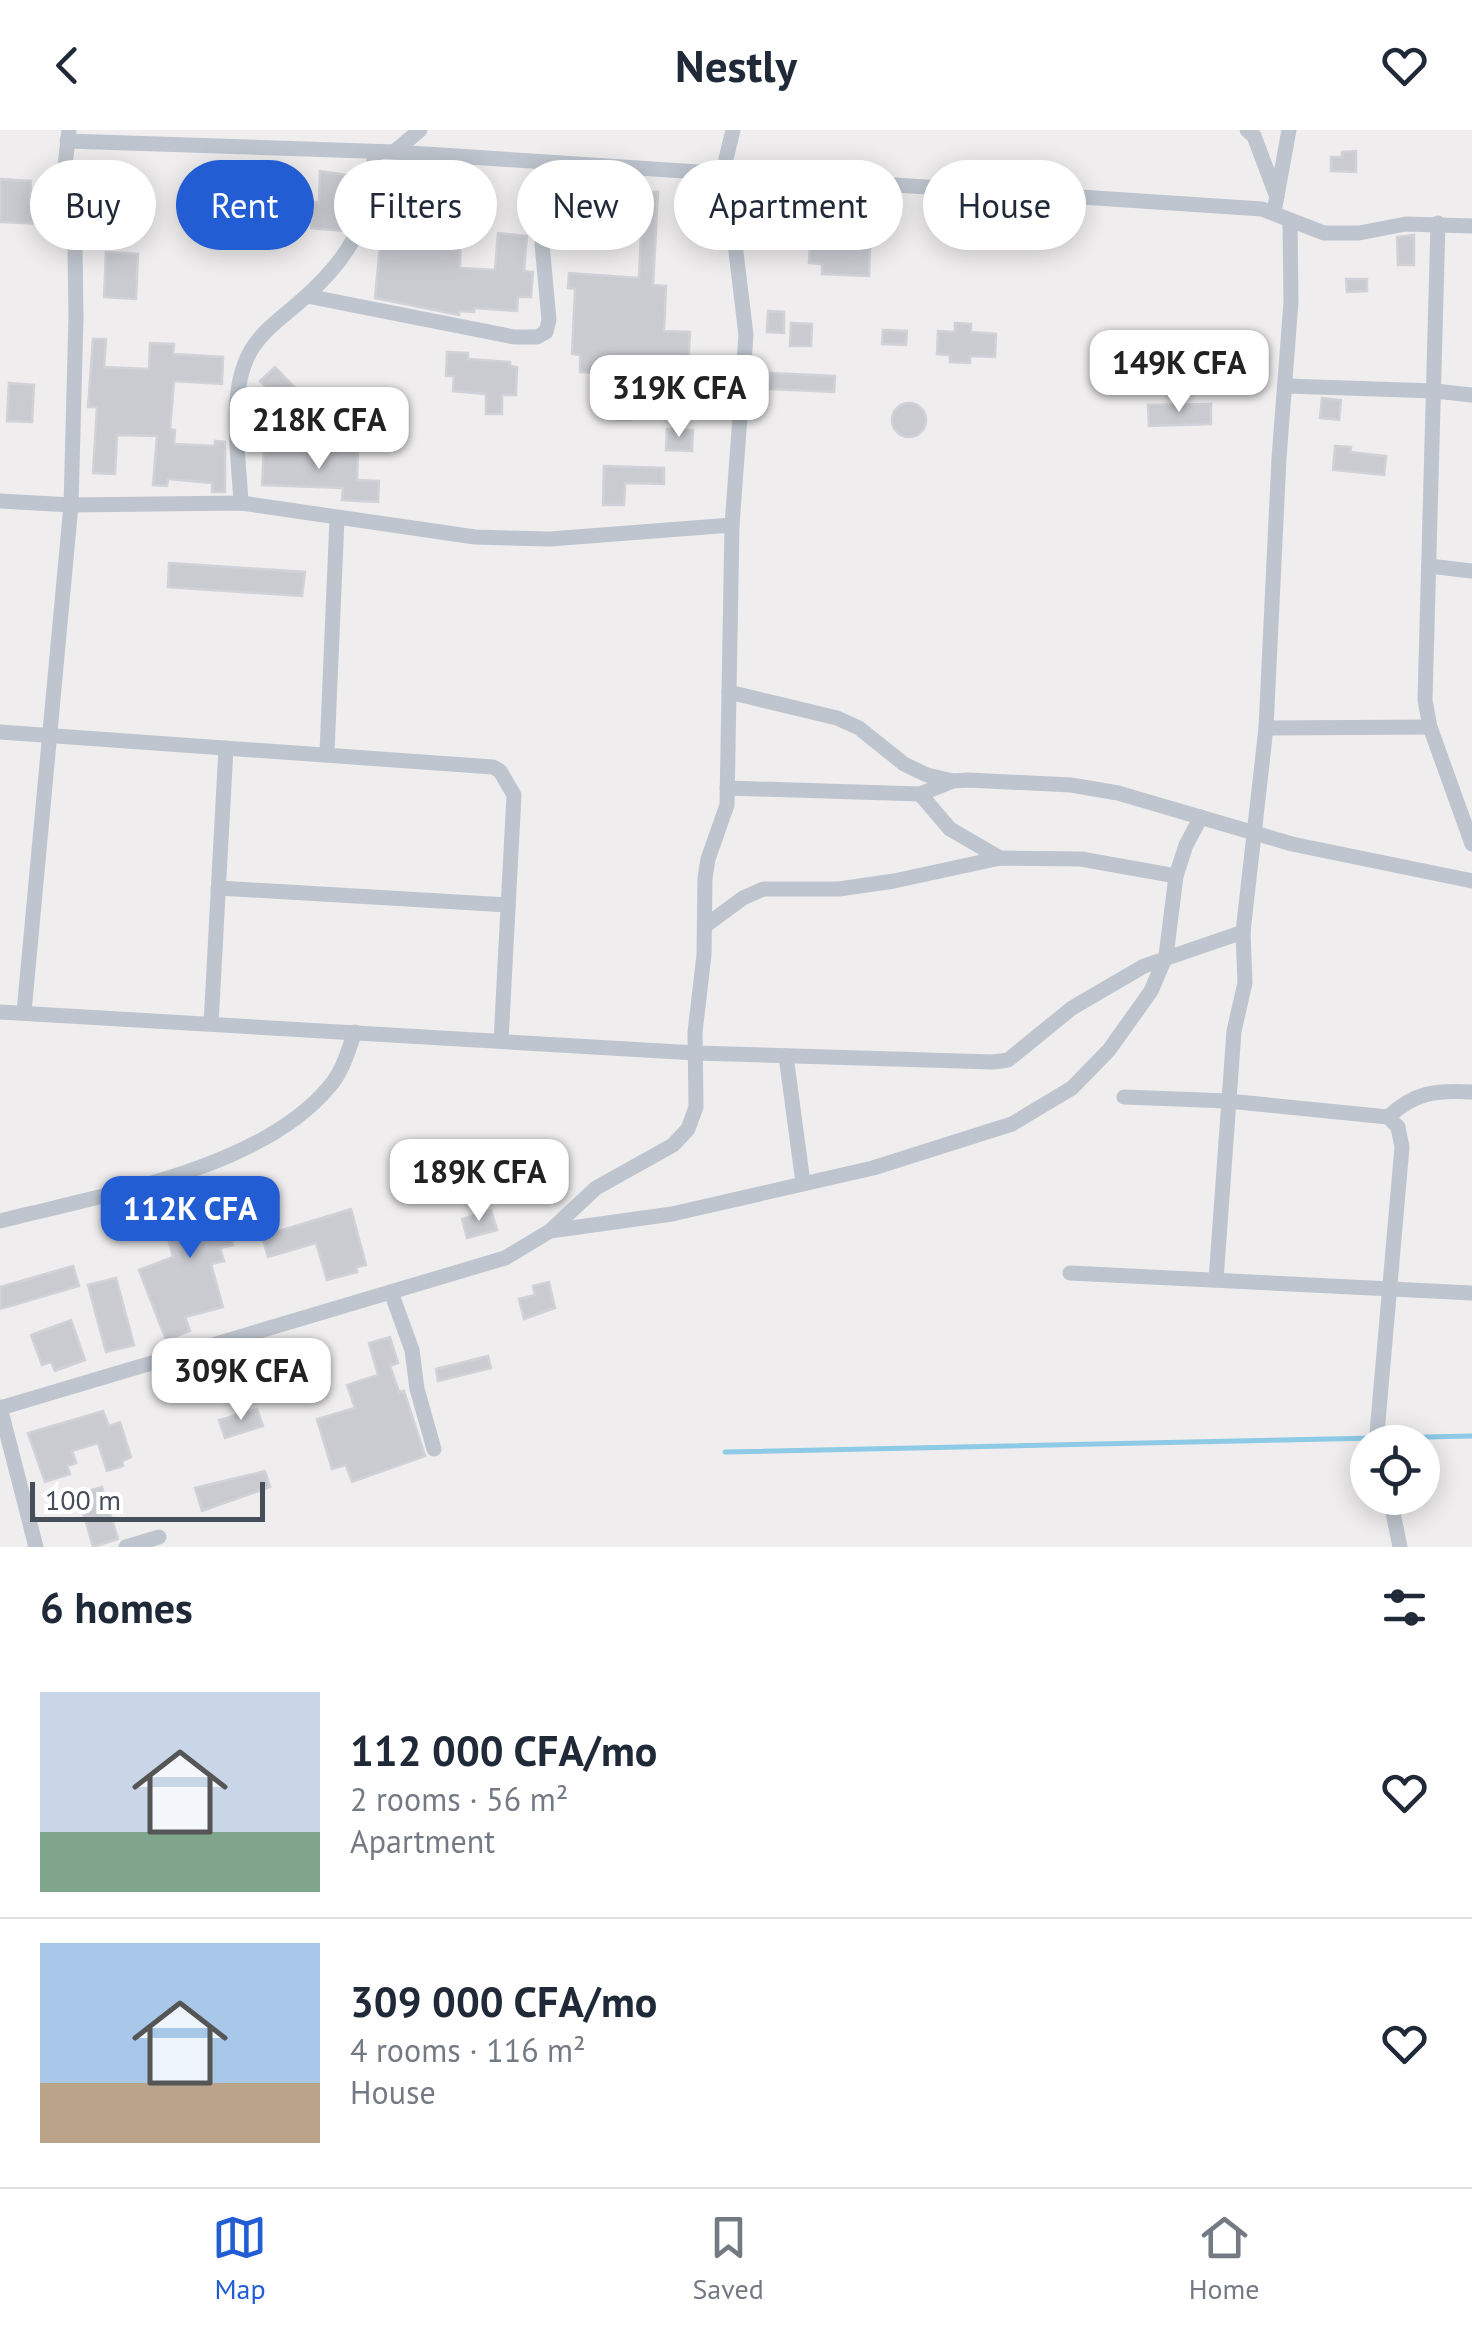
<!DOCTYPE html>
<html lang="en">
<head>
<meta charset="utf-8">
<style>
  :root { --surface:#fff; --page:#f2f2f3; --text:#1f2937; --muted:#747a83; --line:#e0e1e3; --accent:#225dd4 }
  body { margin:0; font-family:"PT Sans",sans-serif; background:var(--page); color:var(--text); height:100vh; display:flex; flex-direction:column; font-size:38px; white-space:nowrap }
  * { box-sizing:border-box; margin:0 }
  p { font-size:32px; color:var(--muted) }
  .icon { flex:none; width:55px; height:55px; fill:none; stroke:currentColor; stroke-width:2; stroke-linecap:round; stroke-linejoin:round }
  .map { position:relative; height:1417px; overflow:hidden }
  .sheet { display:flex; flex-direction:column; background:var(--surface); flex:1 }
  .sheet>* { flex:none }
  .top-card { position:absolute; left:30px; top:30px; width:1412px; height:90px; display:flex; gap:20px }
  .controls { position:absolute; left:1350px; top:1295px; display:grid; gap:20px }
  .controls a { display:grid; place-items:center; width:90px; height:90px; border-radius:50%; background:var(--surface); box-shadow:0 5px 25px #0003; font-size:50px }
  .scale { position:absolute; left:30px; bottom:25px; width:235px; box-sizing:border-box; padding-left:10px; border:5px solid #464e59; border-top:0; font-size:28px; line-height:35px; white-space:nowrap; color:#464e59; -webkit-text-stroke:8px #fff; paint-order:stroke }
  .price { position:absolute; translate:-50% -85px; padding:0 22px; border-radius:20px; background:#fff; color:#222; font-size:32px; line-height:65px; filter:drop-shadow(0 2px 5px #0008) }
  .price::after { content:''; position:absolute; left:50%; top:60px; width:30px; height:22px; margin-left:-15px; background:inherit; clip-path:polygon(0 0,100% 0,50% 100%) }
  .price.active { background:var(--accent); color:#fff }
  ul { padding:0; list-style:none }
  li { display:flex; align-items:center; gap:30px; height:250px; padding:0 40px }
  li+li { border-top:2px solid var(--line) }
  li span { display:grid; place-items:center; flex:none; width:280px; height:200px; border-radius:0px; color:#555 }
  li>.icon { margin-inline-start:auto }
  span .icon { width:120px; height:120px; fill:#fffc; stroke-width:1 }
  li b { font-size:42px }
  h2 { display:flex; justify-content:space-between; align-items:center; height:120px; padding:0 40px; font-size:42px }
  .pill { padding:0 35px; border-radius:45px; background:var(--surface); box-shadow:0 5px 25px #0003; font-size:35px; line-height:90px }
  .pill.active { background:var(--accent); color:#fff }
  header { display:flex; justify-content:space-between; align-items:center; height:130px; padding:0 40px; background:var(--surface); font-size:45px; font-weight:600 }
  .tab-bar { display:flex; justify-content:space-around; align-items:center; height:140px; border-top:2px solid var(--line); background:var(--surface); font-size:28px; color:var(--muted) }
  .tab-bar a { display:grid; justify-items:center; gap:5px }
  .tab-bar .active { color:var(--accent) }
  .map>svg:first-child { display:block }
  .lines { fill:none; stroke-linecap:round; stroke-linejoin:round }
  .stream { stroke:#8ccae6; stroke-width:5 }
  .building { fill:#cacbd1; stroke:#d1d2d8; stroke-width:2.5 }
  .minor { stroke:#bec5ce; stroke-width:15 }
</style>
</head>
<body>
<header><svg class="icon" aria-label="back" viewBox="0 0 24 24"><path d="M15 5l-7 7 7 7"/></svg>Nestly<svg class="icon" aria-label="heart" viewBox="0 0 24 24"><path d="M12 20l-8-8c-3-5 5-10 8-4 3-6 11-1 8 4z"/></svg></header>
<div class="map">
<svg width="1472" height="1417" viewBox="0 0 1472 1417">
  <rect width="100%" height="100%" fill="#efeded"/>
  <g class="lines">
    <!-- stream -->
    <polyline class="stream" points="725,1322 1472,1306"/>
  </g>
  <!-- building -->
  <g class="building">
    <polygon points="1356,21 1356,42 1331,41 1331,27 1342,27 1342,22"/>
    <polygon points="320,41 354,46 354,75 345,101 311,98 312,72 319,72"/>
    <polygon points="0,49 31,51 30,74 45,75 44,94 0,92"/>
    <polygon points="396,53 412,53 412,62 422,62 421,95 461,98 460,138 495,140 498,103 527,106 524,141 533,142 531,167 518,167 517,181 474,178 474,182 459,181 459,185 375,168 382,94 394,94"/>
    <polygon points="630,61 658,62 653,155 666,156 664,201 690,202 688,236 618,232 618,243 580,242 580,225 572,224 575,159 568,158 569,143 639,148 641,102 629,101"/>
    <polygon points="1414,105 1414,135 1398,135 1397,107"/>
    <polygon points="810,115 870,117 869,146 822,144 822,134 809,133"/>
    <polygon points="106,122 138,124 136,169 104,167"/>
    <polygon points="1346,149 1367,149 1367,161 1347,162"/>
    <polygon points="768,181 784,182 784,203 767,202"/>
    <polygon points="791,193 812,194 811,216 790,216"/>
    <polygon points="955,193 971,194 971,202 996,204 995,227 970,226 970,233 950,232 950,225 937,224 938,201 955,202"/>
    <polygon points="883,200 907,201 906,215 882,214"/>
    <polygon points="93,209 106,209 104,237 149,239 150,213 174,214 173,224 223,227 222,254 174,251 170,299 175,300 174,314 215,316 215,311 225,312 225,362 212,362 212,353 168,349 167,356 153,355 157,306 117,305 115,344 93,343 97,277 88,277"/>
    <polygon points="1207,219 1207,235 1145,236 1145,220"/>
    <polygon points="447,222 468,223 468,229 510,232 510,236 517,237 516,265 502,265 502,284 486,284 486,264 453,261 454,246 446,246"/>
    <polygon points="275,237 305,268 291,282 260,251"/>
    <polygon points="771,243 835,246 834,262 770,259"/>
    <polygon points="9,253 34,255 32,292 7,291"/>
    <polygon points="618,257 631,257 630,290 617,290"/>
    <polygon points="1322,268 1341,270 1339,290 1320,288"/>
    <circle cx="909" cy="290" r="17"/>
    <polygon points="1211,274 1211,294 1149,296 1148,275"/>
    <polygon points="667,299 693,300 692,321 666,320"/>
    <polygon points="1335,316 1351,317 1350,322 1386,326 1384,345 1333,340"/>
    <polygon points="309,317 358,320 357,350 379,351 378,372 342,370 343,358 262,355 264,319 309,322"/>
    <polygon points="604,336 664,338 664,354 625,353 624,375 603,375"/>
    <polygon points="169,433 305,442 302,466 168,457"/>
    <polygon points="210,1049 214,1061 221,1059 233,1115 220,1118 224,1131 211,1134 223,1177 185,1187 190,1201 166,1210 139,1140 173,1127 166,1101 184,1096 177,1071 185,1069 182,1057"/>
    <polygon points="351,1079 366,1135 356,1137 357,1142 327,1150 316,1113 268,1127 262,1106"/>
    <polygon points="491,1080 497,1100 467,1108 462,1089"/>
    <polygon points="73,1136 79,1156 0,1179 0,1157"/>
    <polygon points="116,1148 134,1215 106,1222 88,1155"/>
    <polygon points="549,1152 555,1178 524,1189 519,1169 535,1165 533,1156"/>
    <polygon points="71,1190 85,1230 55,1241 51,1232 42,1235 31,1205"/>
    <polygon points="390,1207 398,1233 390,1236 399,1262 404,1261 425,1326 352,1352 346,1335 332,1339 317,1289 355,1278 347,1255 378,1245 369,1213"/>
    <polygon points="488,1226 491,1238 438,1251 436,1239"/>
    <polygon points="299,1230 302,1242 280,1249 276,1237"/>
    <polygon points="257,1279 263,1296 225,1308 219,1290"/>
    <polygon points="103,1281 109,1296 120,1292 131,1327 122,1331 123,1336 107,1341 98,1313 72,1321 76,1333 67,1336 70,1344 45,1352 28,1303"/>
    <polygon points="265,1341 270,1357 202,1381 195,1358"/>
    <polygon points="102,1357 118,1409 93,1417 78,1364"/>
  </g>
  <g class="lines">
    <!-- minor -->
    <g class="minor">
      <polyline points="1247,0 1254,6 1277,67"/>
      <polyline points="67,11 394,22 1262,79 1324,103 1359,103 1406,94 1472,96"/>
      <polyline points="394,22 420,0"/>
      <polyline points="1274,82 1289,0"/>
      <polyline points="1438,93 1425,570 1430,597 1472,714"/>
      <polyline points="307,166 514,207 537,207 546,202 549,190 542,114 555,73 556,34"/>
      <polyline points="1287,256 1435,261 1472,265"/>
      <polyline points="0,371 71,375 241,373 475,407 550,409 732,395"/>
      <path d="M241,373C239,327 227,264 250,222C262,200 286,185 304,168C356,122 368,90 375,22"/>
      <polyline points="1429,436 1472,441"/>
      <polyline points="729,562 837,588 859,598 904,634 927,645 953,651"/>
      <polyline points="1266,598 1430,597"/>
      <polyline points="0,602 493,637 500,641 514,665 501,911"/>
      <polyline points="327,622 337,388"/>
      <polyline points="727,658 920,664 953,651 968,650 1071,655 1118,663 1292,714 1472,751"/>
      <polyline points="920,664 950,699 1000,728"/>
      <polyline points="218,758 508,775"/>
      <polyline points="705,796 743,768 763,759 839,759 894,751 1000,728 1081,729 1176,746"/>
      <polyline points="0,882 696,923 993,932 1008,930 1072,878 1144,836 1243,802"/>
      <polyline points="24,882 71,375 76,187 75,119 68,86 65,36 69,0"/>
      <polyline points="211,894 226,618"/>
      <polyline points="786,926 803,1053"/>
      <polyline points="1124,967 1228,971 1388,987 1398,997 1402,1017 1377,1303 1379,1312"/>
      <path d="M1388,987C1415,962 1436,960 1472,962"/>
      <path d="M0,1091C101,1065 260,1040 329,957C343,941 348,921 355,902"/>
      <polyline points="550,1101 672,1084 873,1038 1012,994 1072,958 1109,920 1151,861 1166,826 1176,746 1186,715 1201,687"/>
      <polyline points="1070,1143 1472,1163"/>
      <polyline points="1216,1150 1234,901 1245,853 1243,802 1266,598 1279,328 1291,172 1290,91"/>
      <polyline points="391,1162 412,1220 417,1259 434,1319"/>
      <polyline points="0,1277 36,1417"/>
      <polyline points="0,1278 505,1128 550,1101 596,1058 673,1015 688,999 696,977 695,902 704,825 705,748 708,729 727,675 732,395 746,205 727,47 726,29 733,0"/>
      <polyline points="1390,1368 1400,1417"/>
      <polyline points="126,1417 159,1407"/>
    </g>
  </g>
</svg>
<div class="controls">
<a><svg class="icon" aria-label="locate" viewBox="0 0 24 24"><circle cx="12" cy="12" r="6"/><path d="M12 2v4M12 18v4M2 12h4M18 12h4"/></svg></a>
</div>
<div class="scale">100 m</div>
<b class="price" style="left:1179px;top:285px">149K CFA</b>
<b class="price" style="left:679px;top:310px">319K CFA</b>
<b class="price" style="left:319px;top:342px">218K CFA</b>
<b class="price" style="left:479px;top:1094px">189K CFA</b>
<b class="price active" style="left:190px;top:1131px">112K CFA</b>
<b class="price" style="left:241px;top:1293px">309K CFA</b>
<div class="top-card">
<a class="pill">Buy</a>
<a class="pill active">Rent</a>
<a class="pill">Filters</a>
<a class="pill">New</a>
<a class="pill">Apartment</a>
<a class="pill">House</a>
</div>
</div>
<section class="sheet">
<h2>6 homes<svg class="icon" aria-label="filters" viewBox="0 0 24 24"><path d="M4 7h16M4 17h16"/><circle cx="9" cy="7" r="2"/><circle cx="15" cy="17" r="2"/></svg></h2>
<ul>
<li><span style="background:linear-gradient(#c9d6e8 70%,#7fa58c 0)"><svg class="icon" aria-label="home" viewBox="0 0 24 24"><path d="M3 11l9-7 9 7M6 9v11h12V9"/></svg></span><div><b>112 000 CFA/mo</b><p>2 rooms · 56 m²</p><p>Apartment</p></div><svg class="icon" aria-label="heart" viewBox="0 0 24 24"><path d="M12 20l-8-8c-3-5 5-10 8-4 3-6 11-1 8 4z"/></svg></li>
<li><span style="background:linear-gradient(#a9c7e8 70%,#b9a48a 0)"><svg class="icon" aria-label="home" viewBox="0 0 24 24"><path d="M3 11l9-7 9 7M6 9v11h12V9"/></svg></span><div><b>309 000 CFA/mo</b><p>4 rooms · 116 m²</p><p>House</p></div><svg class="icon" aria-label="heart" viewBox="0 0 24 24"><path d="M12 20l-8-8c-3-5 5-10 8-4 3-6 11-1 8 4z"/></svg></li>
</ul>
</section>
<nav class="tab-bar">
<a class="active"><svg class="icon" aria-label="map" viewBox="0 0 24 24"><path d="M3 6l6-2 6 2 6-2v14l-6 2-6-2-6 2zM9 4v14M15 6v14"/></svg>Map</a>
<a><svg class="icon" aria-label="saved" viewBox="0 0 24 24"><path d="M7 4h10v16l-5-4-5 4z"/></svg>Saved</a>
<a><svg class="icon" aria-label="home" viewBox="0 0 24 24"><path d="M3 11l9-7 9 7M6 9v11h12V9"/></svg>Home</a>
</nav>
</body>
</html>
